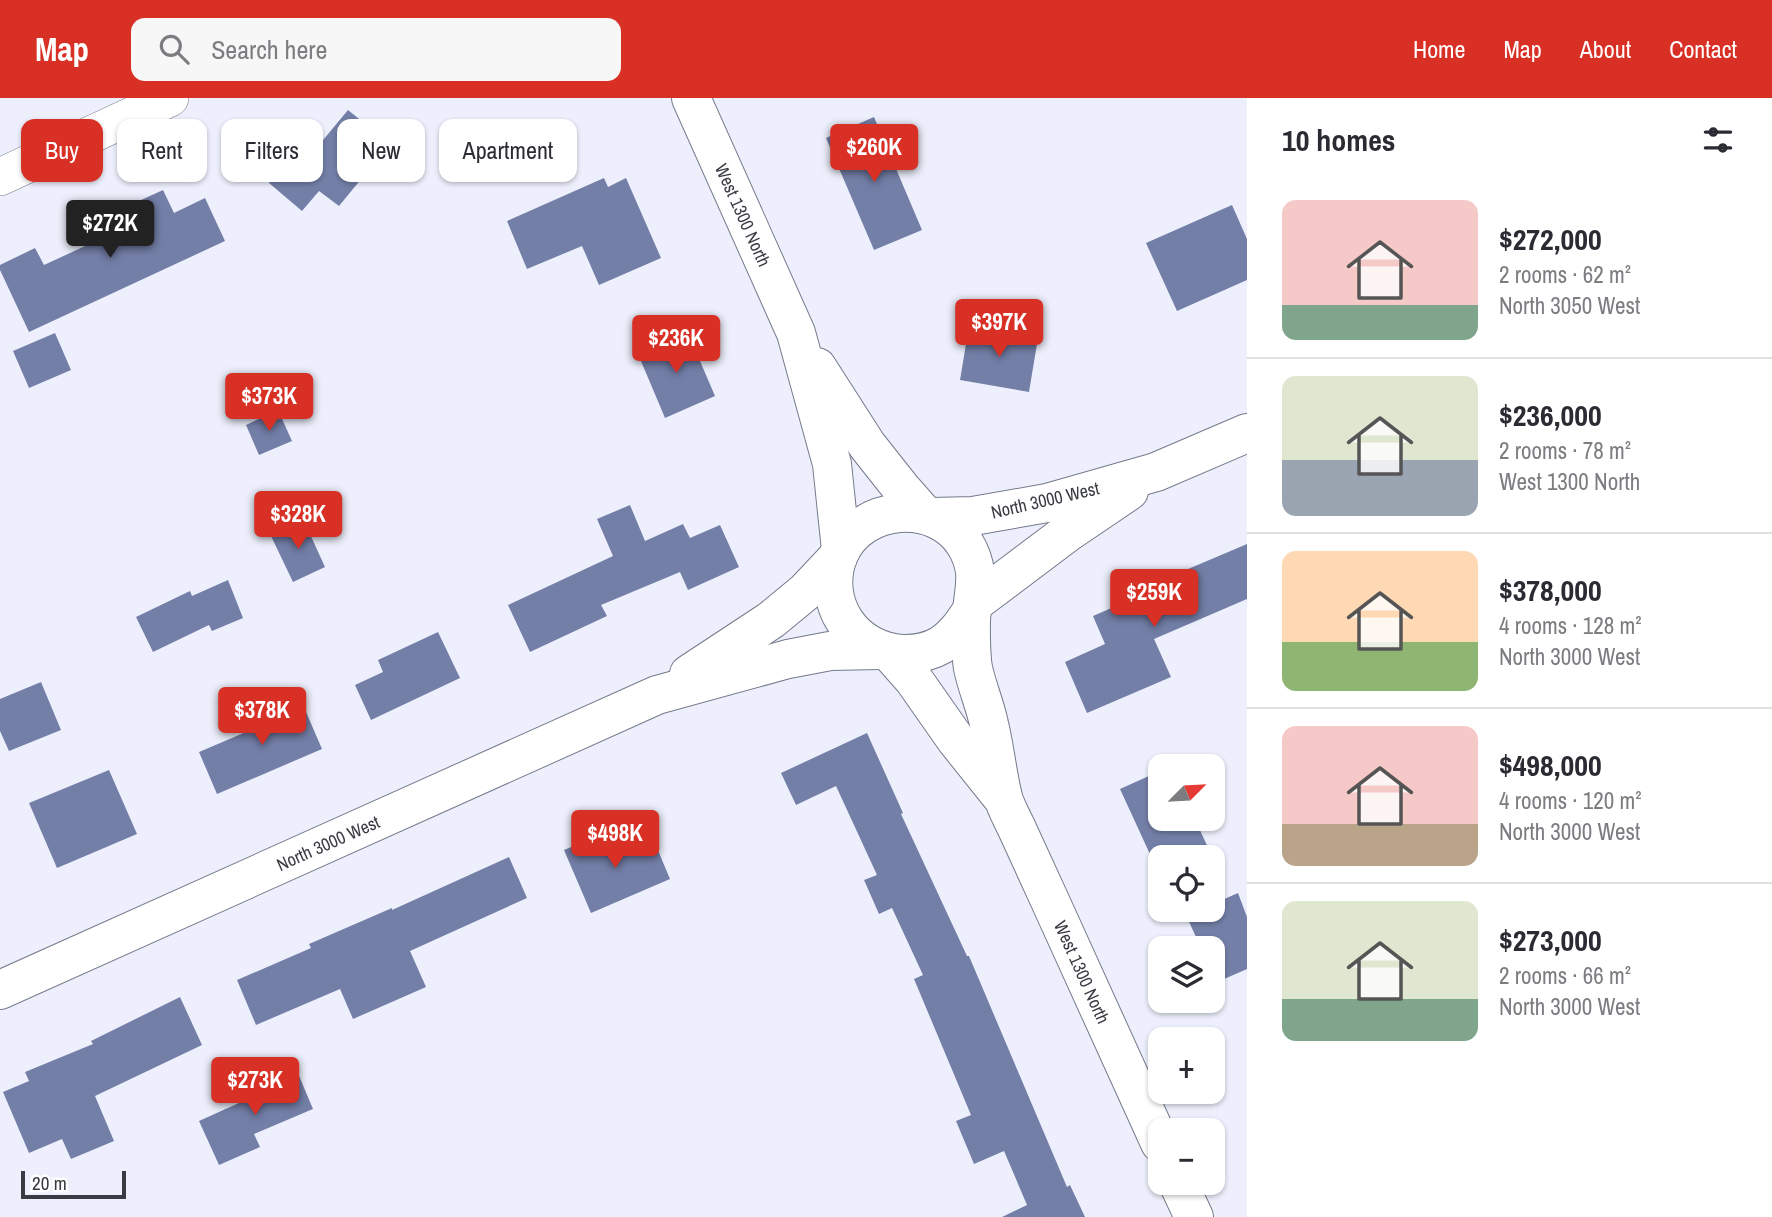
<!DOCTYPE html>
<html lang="en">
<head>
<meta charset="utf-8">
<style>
  :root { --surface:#fff; --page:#f7f7f7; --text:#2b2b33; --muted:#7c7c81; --line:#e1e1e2; --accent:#d93025 }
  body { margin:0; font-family:"Archivo Narrow",sans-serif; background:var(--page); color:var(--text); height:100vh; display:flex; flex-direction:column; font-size:26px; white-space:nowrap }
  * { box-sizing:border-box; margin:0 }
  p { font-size:23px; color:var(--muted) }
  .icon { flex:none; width:38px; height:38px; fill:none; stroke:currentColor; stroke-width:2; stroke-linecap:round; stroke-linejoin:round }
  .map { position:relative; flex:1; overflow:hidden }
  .drawer { display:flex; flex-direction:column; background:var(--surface); width:525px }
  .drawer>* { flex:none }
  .top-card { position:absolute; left:21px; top:21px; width:665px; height:63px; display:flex; gap:14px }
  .needle { width:46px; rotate:66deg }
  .tools { position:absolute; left:1148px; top:656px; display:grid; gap:14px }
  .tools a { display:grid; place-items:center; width:77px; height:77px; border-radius:14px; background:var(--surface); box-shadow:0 2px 5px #0004; font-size:35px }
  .scale { position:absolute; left:21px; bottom:18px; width:105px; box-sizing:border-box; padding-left:7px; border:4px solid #393b42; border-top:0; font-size:19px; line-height:24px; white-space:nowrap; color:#393b42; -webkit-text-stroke:5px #fefefe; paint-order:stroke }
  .price { position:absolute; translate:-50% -60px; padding:0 16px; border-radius:7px; background:var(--accent); color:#fff; font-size:23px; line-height:46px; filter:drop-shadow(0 2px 4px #0008) }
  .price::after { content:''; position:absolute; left:50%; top:42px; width:21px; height:16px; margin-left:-10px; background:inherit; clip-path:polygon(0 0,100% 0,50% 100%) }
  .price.current { background:#222; color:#fff }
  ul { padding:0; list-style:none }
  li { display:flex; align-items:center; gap:21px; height:175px; padding:0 35px }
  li+li { border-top:2px solid var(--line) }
  li span { display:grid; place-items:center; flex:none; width:196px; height:140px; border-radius:14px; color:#555 }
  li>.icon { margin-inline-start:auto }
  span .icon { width:84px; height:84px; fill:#fffc; stroke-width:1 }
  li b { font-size:30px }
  h2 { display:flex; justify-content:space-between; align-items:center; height:84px; padding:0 35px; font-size:30px }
  .tag { padding:0 24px; border-radius:14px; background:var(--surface); box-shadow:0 2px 5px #0004; font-size:24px; line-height:63px }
  .tag.current { background:var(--accent); color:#fff }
  header { display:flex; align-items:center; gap:42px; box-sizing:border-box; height:98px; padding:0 35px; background:var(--accent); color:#fff }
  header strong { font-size:33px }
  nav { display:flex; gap:38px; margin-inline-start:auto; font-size:24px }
  .search { width:490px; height:63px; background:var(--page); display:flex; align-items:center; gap:18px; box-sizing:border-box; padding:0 24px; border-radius:14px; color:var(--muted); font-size:26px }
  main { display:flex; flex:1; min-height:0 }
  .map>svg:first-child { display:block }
  .building { fill:#747fa8 }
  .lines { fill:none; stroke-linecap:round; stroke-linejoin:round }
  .street-casing { stroke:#757a8b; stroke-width:38 }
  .secondary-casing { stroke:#757a8b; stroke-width:40 }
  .street { stroke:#fff; stroke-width:37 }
  .secondary { stroke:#fff; stroke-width:38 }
  .labels { text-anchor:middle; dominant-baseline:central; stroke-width:7; stroke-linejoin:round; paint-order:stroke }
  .street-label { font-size:18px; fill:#393b42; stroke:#fefefe }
</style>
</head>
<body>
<header>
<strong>Map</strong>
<div class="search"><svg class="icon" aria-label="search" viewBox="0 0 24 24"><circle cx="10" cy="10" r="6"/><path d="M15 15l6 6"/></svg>Search here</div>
<nav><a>Home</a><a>Map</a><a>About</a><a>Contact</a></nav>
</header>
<main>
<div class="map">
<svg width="1247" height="1119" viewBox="0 0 1247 1119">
  <rect width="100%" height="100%" fill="#edf0fc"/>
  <!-- building -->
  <g class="building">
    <polygon points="348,12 390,46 339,108 319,93 302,113 269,85 297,50 309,59"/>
    <polygon points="874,19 922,132 874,152 826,40"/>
    <polygon points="604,80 608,89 626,80 661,160 599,187 582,148 527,171 507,123"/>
    <polygon points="163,92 174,115 205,100 225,143 29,234 0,172 0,167 35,150 44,167 135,125 128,108"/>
    <polygon points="1232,107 1247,141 1247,182 1177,213 1146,145"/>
    <polygon points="969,228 1038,240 1029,294 960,282"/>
    <polygon points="55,235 71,272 29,290 13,253"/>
    <polygon points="688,235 715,298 665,320 638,256"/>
    <polygon points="278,312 292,343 259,357 246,327"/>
    <polygon points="630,407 645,443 683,426 690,440 720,427 739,469 688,492 680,474 601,507 607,518 530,554 508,507 613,458 597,421"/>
    <polygon points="304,423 325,469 293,484 271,438"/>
    <polygon points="1247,446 1247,501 1154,541 1171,579 1087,615 1065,564 1105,546 1093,518 1183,479 1181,474"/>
    <polygon points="228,482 243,520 212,533 209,527 153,554 136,519 190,493 192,498"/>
    <polygon points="438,534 460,580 371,622 355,587 383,574 378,562"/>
    <polygon points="41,584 61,632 9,653 0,633 0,601"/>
    <polygon points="300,600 322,651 217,696 199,654 260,628 256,618"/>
    <polygon points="867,635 903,715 901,716 967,858 969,858 1067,1089 1070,1087 1085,1119 1002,1119 1027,1107 1004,1053 974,1066 956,1023 971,1017 914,881 923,877 892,810 879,816 864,782 877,777 836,688 796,707 781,675"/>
    <polygon points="109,672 137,736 57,770 29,705"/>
    <polygon points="1160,673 1160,721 1208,721 1197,726 1213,760 1162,760 1160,755 1160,778 1120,691"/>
    <polygon points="608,734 616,754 652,738 670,781 591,815 564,752"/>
    <polygon points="509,759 527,800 410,853 426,889 353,921 340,891 256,927 237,882 311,850 309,846 392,810 392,812"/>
    <polygon points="1238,795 1247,819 1247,871 1215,885 1213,879 1213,850 1201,850 1186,817 1197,812 1213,812 1213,806"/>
    <polygon points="180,899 202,947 95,998 114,1043 71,1061 62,1041 29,1055 3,994 29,983 25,974 93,946 91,943"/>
    <polygon points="297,973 313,1011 254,1036 260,1049 219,1067 199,1023 261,995 258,989"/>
  </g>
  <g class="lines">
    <defs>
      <polyline id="street" points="0,79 170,0"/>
      <g id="secondary">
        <polyline points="691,0 796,235 832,366 841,452"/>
        <polyline points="817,269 867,347 901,390 924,416"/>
        <polyline points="932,419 973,418 1047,405 1156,374 1247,335"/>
        <polyline points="974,505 1067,435 1129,393"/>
        <path d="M972,512C963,526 955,538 941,547C931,553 917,556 905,556C854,555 819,505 839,456C861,406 936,400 965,446C980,471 975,486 972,512C970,523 971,559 973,570C977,589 985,607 989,626C995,650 997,675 1003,699C1006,710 1013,722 1018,733C1029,757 1040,781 1051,805C1087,885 1124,965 1160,1045"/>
        <polyline points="891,556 914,582 956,642 1000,697"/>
        <polyline points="689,576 771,522 805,494 838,459"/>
        <polyline points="0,892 657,597 788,561 830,553 880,552"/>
        <polyline points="1178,1085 1194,1119"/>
      </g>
    </defs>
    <!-- street casing -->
    <use href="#street" class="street-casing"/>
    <!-- secondary casing -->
    <use href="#secondary" class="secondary-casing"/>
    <!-- street -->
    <use href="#street" class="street"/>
    <!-- secondary -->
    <use href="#secondary" class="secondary"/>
  </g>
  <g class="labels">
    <!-- street labels -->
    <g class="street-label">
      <text transform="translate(743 117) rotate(66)">West 1300 North</text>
      <text transform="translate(1045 402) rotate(-13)">North 3000 West</text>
      <text transform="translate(328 745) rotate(-24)">North 3000 West</text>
      <text transform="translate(1082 874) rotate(66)">West 1300 North</text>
    </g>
  </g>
</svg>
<div class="tools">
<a><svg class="needle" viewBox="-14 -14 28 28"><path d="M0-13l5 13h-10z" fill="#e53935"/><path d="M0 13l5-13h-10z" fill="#7c7c81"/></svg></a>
<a><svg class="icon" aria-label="locate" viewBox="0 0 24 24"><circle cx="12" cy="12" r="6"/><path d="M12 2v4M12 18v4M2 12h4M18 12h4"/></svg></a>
<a><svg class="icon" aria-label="layers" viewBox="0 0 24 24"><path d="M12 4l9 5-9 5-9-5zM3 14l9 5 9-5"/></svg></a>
<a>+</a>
<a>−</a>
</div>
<div class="scale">20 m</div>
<b class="price" style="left:874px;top:86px">$260K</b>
<b class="price current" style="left:110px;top:162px">$272K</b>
<b class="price" style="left:999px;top:261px">$397K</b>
<b class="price" style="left:676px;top:277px">$236K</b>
<b class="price" style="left:269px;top:335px">$373K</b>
<b class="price" style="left:298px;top:453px">$328K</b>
<b class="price" style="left:1154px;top:531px">$259K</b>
<b class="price" style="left:262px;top:649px">$378K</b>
<b class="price" style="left:615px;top:772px">$498K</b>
<b class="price" style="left:255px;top:1019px">$273K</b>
<div class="top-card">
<a class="tag current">Buy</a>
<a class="tag">Rent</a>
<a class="tag">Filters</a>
<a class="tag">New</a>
<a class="tag">Apartment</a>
</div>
</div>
<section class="drawer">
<h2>10 homes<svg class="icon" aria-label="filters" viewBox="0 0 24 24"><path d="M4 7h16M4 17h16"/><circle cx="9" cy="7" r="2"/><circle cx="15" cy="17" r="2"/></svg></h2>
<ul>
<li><span style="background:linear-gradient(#f6c9c9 75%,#7fa58c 0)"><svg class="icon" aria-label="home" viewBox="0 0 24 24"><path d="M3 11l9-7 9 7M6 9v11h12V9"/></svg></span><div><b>$272,000</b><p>2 rooms · 62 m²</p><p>North 3050 West</p></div></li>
<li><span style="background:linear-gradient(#dfe7d0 60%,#9aa5b1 0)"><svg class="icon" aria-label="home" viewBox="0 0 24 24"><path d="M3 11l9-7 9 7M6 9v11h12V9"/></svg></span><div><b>$236,000</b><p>2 rooms · 78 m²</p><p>West 1300 North</p></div></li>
<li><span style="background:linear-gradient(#ffd9b3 65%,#8fb573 0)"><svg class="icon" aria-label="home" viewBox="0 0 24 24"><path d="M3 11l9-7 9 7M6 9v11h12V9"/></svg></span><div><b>$378,000</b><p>4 rooms · 128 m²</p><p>North 3000 West</p></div></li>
<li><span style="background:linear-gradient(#f6c9c9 70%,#b9a48a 0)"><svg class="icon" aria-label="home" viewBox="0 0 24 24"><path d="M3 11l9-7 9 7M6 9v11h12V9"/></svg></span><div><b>$498,000</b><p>4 rooms · 120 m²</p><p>North 3000 West</p></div></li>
<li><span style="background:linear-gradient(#dfe7d0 70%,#7fa58c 0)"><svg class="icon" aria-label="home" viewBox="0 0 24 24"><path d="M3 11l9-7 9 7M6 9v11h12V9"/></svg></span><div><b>$273,000</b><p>2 rooms · 66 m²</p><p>North 3000 West</p></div></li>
</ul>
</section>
</main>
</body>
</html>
